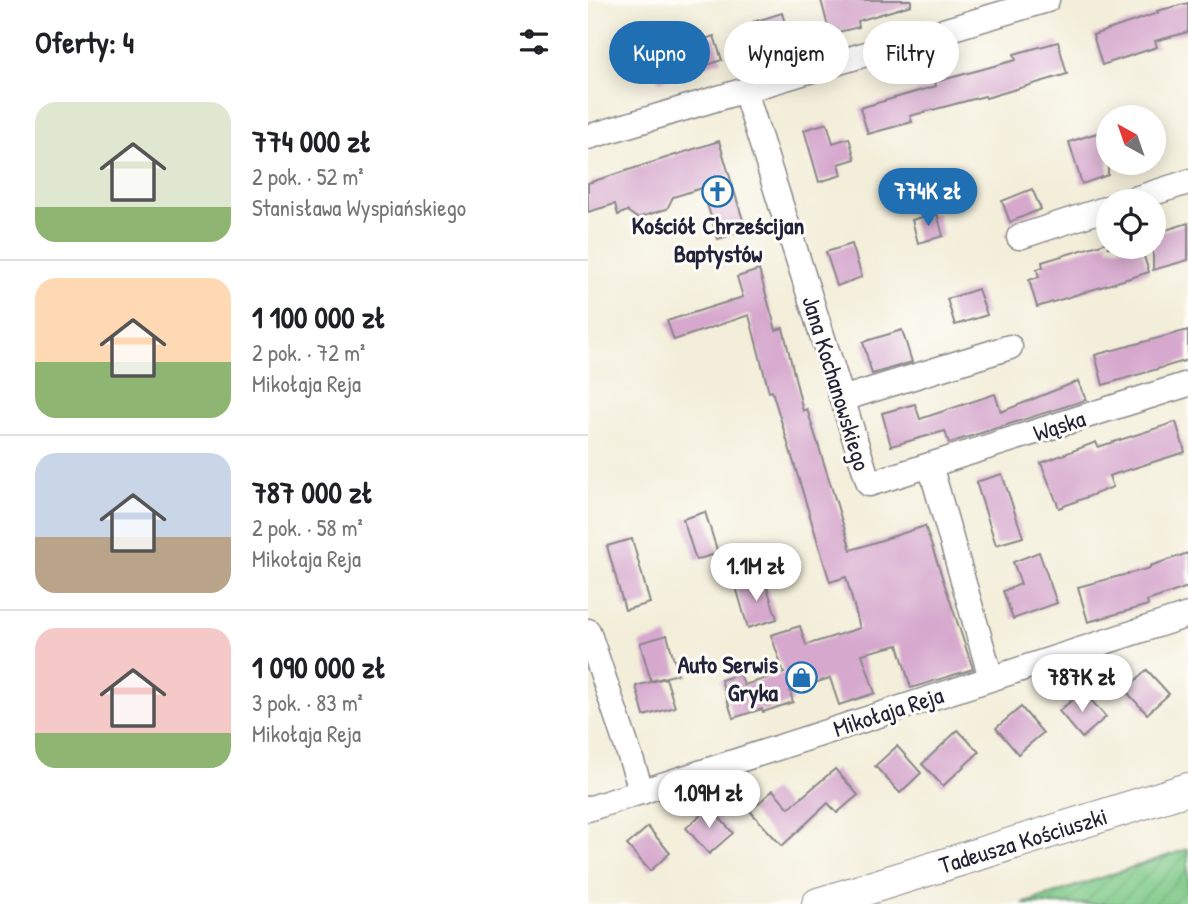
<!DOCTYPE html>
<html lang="pl">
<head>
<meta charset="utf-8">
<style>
  :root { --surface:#fff; --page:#f6f6f6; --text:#202124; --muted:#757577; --line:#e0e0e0; --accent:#1f6fb2 }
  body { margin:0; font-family:"Patrick Hand",sans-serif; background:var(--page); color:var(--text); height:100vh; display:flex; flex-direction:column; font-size:26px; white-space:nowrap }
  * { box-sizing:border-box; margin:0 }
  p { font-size:23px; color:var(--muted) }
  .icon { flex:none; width:38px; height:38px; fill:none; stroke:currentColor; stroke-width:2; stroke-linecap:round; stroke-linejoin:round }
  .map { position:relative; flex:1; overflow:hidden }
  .panel { display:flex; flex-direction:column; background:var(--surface); width:588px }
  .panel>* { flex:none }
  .banner { position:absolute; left:21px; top:21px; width:472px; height:63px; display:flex; gap:14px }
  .needle { width:46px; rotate:320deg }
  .buttons { position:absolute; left:508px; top:105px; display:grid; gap:14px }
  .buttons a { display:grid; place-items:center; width:70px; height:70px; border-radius:50%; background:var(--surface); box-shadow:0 4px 18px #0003; font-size:35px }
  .price { position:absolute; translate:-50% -60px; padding:0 16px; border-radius:24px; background:#fff; color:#222; font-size:23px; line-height:46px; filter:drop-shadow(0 2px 4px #0008) }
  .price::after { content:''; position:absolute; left:50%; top:42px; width:21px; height:16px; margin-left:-10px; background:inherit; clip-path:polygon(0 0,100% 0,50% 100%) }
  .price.current { background:var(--accent); color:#fff }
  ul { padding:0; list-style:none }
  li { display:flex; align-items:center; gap:21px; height:175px; padding:0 35px }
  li+li { border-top:2px solid var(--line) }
  li span { display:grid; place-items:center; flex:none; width:196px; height:140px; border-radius:21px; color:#555 }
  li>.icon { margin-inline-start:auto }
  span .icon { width:84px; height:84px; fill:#fffc; stroke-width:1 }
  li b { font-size:30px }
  h2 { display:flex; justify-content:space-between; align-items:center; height:84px; padding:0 35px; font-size:30px }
  .pill { padding:0 24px; border-radius:32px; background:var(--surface); box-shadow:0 4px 18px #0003; font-size:24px; line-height:63px }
  .pill.current { background:var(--accent); color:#fff }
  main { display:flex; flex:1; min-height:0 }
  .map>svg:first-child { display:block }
  .garden { fill:url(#garden-furrows); stroke:#507661; stroke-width:2 }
  .building { fill:#d6a8cd }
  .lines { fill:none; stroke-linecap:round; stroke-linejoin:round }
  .minor-casing { stroke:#8a888a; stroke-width:27 }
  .tertiary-casing { stroke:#8a888a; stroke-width:34 }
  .minor { stroke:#fff; stroke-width:24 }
  .tertiary { stroke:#fff; stroke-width:32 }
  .labels { text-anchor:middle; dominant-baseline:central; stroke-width:6; stroke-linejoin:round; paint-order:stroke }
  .poi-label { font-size:24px; font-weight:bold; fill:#22223b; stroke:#fdfcf7 }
  .street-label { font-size:24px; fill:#22223b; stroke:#fdfcf7 }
</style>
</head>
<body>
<main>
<section class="panel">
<h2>Oferty: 4<svg class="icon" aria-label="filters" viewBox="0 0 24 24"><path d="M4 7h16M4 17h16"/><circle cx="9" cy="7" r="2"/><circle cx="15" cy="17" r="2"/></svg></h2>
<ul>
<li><span style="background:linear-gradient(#dfe7d0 75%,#8fb573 0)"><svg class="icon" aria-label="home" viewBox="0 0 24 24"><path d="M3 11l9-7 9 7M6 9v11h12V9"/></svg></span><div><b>774 000 zł</b><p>2 pok. · 52 m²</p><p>Stanisława Wyspiańskiego</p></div></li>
<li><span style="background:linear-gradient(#ffd9b3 60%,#8fb573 0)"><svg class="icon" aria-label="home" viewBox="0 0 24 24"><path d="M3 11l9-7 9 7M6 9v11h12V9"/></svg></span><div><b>1 100 000 zł</b><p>2 pok. · 72 m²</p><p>Mikołaja Reja</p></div></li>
<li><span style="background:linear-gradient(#c9d6e8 60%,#b9a48a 0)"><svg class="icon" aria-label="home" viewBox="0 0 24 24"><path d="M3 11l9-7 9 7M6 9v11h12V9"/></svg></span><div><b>787 000 zł</b><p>2 pok. · 58 m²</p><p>Mikołaja Reja</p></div></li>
<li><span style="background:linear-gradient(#f6c9c9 75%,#8fb573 0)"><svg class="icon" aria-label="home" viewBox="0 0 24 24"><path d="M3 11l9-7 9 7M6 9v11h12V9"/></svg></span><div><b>1 090 000 zł</b><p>3 pok. · 83 m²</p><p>Mikołaja Reja</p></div></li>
</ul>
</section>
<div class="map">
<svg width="600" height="904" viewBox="0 0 600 904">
  <defs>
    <pattern id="garden-furrows" width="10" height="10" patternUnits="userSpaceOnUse" patternTransform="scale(1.75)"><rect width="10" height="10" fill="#7ec987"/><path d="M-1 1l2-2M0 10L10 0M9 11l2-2" fill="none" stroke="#6dac75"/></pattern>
  </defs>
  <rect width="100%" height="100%" fill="#fdfcf7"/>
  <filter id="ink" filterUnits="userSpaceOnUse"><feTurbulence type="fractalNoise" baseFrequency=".0143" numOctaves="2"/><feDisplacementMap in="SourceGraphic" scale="14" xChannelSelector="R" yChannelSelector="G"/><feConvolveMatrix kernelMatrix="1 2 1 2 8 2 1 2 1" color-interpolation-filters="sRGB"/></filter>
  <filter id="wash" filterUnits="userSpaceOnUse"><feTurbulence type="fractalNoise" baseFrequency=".00686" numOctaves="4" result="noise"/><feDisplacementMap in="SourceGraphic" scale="28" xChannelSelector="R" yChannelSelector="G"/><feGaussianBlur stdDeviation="1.57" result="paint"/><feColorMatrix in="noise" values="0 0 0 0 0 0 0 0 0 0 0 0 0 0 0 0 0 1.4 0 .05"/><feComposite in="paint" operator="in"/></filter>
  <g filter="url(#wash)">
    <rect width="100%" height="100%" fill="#f3eed9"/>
    <!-- garden -->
    <polygon class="garden" points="600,849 600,904 434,904"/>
    <g id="blocks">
      <!-- building -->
      <g class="building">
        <polygon points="233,0 323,0 323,5 270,21 271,27 242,34"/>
        <polygon points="600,3 600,32 567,41 569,47 514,65 505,35 570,13 569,11"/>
        <polygon points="194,13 203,43 175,52 165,22"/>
        <polygon points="126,36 134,60 71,82 63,57"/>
        <polygon points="470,42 479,74 398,98 397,96 322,116 324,122 280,134 272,108 348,86 347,82 428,60 426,54"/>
        <polygon points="239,123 245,143 261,138 267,159 251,164 254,175 231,182 216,130"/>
        <polygon points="515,131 520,144 520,175 494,184 481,142"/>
        <polygon points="131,141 158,230 130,239 114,188 85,197 79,209 49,218 39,211 30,215 27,204 0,212 0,183"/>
        <polygon points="444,189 453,209 422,222 414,201"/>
        <polygon points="349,213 355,236 330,243 324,220"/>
        <polygon points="600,223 600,260 565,270 565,234"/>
        <polygon points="520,242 520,247 553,247 561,272 449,307 441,280 451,277 449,269 455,267 454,262"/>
        <polygon points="264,244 274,277 249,286 238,252"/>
        <polygon points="171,270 188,330 195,328 215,411 219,409 263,550 337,526 385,669 323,688 310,645 274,654 287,693 251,705 242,678 202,691 205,702 175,712 174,709 145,718 133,680 152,674 156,685 196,673 183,635 212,626 218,645 272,628 258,577 242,582 184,391 181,392 161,315 86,340 79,321 155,297 149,277"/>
        <polygon points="390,289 399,315 367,325 359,299"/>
        <polygon points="314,330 324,362 284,374 275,342"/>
        <polygon points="600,330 600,360 515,385 507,355"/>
        <polygon points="490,381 498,400 361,443 357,431 303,446 294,413 327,404 332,419 407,394 413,412"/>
        <polygon points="588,422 597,452 521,476 525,487 471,508 453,463 508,442 510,447"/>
        <polygon points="414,474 435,537 408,545 388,482"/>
        <polygon points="117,512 130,553 108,560 95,519"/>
        <polygon points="44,539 62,603 37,610 19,546"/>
        <polygon points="451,552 469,603 425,619 415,591 433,584 425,562"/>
        <polygon points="600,553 600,587 559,601 560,605 500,622 490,587 562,568 562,566"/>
        <polygon points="176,578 189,619 160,628 148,587"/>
        <polygon points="79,635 90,674 63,681 52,643"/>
        <polygon points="559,670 581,694 559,714 537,690"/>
        <polygon points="78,678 87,707 56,716 48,686"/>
        <polygon points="495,691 518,717 494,738 471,711"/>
        <polygon points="433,707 455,733 430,754 408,728"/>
        <polygon points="370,730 391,752 355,786 334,764"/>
        <polygon points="309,746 333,773 312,793 287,766"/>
        <polygon points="247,769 270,795 249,813 240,803 194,846 162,811 185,790 201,808"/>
        <polygon points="122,807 145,833 121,854 98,828"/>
        <polygon points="60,827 82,853 62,871 39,845"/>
      </g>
    </g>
  </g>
  <g filter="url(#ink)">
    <use href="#blocks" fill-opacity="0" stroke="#8a888a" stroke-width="2"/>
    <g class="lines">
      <defs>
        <g id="minor">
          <polyline points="157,91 281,484 342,465 403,678"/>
          <polyline points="0,137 459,0"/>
          <polyline points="540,201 600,182"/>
          <polyline points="431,237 520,208"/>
          <polyline points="254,399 422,347"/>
          <polyline points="342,465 600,384"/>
          <polyline points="0,631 54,792"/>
          <polyline points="0,809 600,615"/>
        </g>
        <polyline id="tertiary" points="230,904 600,789"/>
      </defs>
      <!-- minor casing -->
      <use href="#minor" class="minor-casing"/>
      <!-- tertiary casing -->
      <use href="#tertiary" class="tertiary-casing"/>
      <!-- minor -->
      <use href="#minor" class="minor"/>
      <!-- tertiary -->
      <use href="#tertiary" class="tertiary"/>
    </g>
  </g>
  <!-- icons -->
  <defs>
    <symbol id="church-ring" viewBox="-11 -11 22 22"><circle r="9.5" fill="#fdfcf7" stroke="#1f6fb2" stroke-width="1.5"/><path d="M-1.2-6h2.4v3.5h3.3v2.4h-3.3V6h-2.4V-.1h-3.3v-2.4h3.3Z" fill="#1f6fb2"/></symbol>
    <symbol id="shop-ring" viewBox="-11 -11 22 22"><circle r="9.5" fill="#fdfcf7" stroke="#1f6fb2" stroke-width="1.5"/><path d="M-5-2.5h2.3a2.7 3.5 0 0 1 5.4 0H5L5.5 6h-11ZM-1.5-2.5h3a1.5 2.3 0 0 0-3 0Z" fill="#1f6fb2"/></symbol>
  </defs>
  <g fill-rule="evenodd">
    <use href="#church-ring" x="112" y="174" width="35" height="35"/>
    <use href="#shop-ring" x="196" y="660" width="35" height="35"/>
  </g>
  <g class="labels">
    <!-- poi labels -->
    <g class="poi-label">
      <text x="130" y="225">Kościół Chrześcijan<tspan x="130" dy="28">Baptystów</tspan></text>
      <text x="190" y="664" text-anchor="end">Auto Serwis<tspan x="190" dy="28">Gryka</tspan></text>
    </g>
    <!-- street labels -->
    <g class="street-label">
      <text transform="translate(249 383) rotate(73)">Jana Kochanowskiego</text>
      <text transform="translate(471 425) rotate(-18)">Wąska</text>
      <text transform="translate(300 711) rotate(-18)">Mikołaja Reja</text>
      <text transform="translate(435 840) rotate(-17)">Tadeusza Kościuszki</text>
    </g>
  </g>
</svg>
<div class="buttons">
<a><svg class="needle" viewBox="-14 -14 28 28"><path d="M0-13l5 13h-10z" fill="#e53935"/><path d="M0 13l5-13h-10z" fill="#757577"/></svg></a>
<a><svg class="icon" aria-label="locate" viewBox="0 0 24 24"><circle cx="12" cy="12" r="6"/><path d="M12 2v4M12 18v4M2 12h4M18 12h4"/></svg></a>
</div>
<b class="price current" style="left:340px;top:228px">774K zł</b>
<b class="price" style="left:168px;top:603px">1.1M zł</b>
<b class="price" style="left:494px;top:714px">787K zł</b>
<b class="price" style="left:121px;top:830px">1.09M zł</b>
<div class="banner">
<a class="pill current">Kupno</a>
<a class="pill">Wynajem</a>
<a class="pill">Filtry</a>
</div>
</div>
</main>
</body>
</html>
